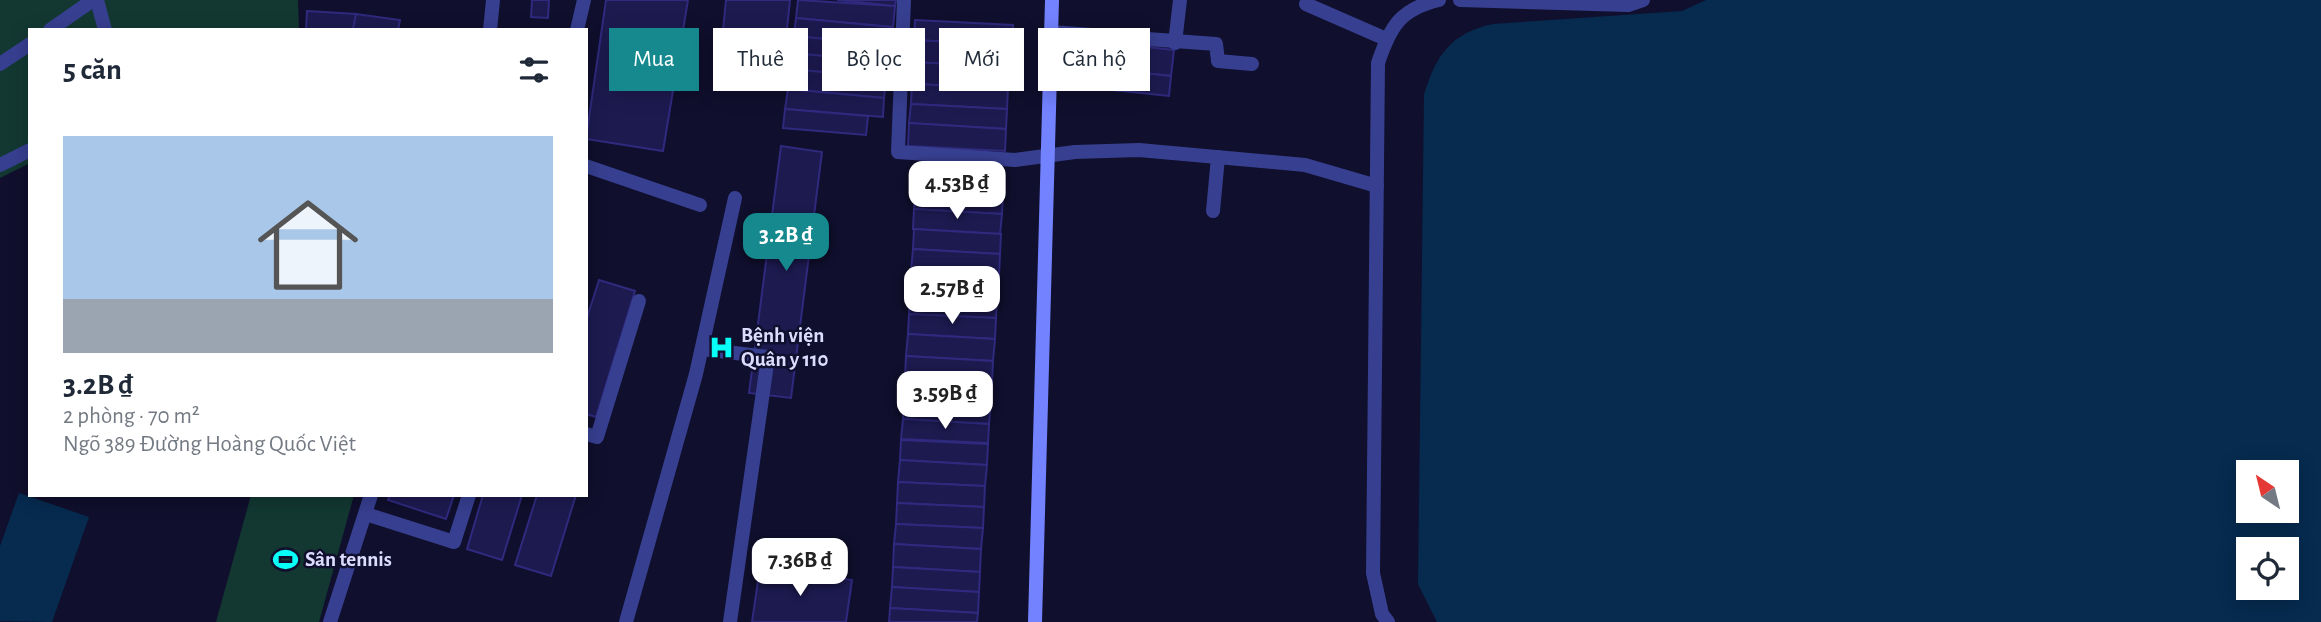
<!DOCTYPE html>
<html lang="vi">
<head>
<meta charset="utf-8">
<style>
  :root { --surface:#fff; --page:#f2f2f3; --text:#1f2937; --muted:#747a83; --accent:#15898d }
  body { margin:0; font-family:"Alegreya Sans",sans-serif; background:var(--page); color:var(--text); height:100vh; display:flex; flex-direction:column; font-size:26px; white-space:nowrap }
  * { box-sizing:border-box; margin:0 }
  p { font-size:23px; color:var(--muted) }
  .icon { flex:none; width:38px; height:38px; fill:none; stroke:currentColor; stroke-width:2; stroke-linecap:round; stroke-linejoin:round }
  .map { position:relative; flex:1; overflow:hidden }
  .sheet { position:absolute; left:28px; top:28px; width:560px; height:469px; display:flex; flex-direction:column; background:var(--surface); border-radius:0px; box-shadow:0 4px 18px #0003 }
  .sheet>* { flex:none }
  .hud { position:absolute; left:609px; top:28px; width:665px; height:63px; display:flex; gap:14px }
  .needle { width:46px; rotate:325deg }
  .tools { position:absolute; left:2236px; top:460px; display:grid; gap:14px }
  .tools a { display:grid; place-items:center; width:63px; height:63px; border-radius:0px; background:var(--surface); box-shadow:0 4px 18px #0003; font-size:35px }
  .price { position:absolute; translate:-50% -60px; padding:0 16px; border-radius:14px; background:#fff; color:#222; font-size:23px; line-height:46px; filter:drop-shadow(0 2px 4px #0008) }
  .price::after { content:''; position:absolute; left:50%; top:42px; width:21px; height:16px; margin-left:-10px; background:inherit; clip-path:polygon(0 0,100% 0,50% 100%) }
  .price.on { background:var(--accent); color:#fff }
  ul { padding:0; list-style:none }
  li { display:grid; align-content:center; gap:14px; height:371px; padding:0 35px }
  li span { display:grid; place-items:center; height:217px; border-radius:0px; color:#555 }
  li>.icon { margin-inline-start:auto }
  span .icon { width:126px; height:126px; fill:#fffc; stroke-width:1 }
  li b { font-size:30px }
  h2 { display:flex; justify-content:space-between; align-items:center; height:84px; padding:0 35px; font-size:30px }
  .pill { padding:0 24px; border-radius:0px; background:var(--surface); box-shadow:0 4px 18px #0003; font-size:24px; line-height:63px }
  .pill.on { background:var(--accent); color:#fff }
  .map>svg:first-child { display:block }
  .green { fill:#123831 }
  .water { fill:#062b4f; fill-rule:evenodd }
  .building { fill:#1d1a50; stroke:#2f2a7e; stroke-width:2 }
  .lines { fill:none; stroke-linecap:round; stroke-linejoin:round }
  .lane { stroke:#373f90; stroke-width:14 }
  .street { stroke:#373f90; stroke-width:14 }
  .secondary { stroke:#7382ff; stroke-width:14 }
  .labels { text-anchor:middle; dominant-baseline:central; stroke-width:5; stroke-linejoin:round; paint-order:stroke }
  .poi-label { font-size:21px; font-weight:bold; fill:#dcdcff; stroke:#100f2d; text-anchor:start }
</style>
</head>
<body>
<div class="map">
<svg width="2321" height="622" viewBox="0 0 2321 622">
  <rect width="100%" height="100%" fill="#100f2d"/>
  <!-- green -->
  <g class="green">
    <polygon points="0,0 298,0 299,30 30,30 30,163 0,178"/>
    <polygon points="251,495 354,495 319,622 216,622"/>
  </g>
  <!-- water -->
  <g class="water">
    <path d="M1706,0H2321V622H1437L1418,584L1424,95C1436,55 1451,33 1493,24L1682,11ZM2249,472H2287V511H2249ZM2249,550H2287V588H2249Z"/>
    <polygon points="19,493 89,517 52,622 0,621 0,546"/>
  </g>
  <!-- building -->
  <g class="building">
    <polygon points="532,0 549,0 548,18 531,17"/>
    <polygon points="606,0 688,0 663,151 586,139"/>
    <polygon points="726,0 790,0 783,67 720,60"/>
    <polygon points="798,0 895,6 893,27 796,18"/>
    <polygon points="837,0 896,0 895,6"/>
    <polygon points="307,11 356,14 353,30 306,30"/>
    <polygon points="356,14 400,20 398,30 353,30"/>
    <polygon points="796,18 891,27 889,45 794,36"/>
    <polygon points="915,20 1013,25 1012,45 914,40"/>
    <polygon points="794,36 889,45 887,62 792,53"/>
    <polygon points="914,40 1012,45 1010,67 912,62"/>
    <polygon points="1090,41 1174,50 1171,76 1086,67"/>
    <polygon points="792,53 887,62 886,78 790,69"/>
    <polygon points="912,62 1010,67 1008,88 912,84"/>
    <polygon points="1086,67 1171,76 1169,96 1084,87"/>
    <polygon points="790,69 886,78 884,98 788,89"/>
    <polygon points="912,84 1008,88 1007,109 911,104"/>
    <polygon points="788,89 884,98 883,117 785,109"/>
    <polygon points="911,104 1007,109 1006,129 909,123"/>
    <polygon points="785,109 868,116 866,135 783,128"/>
    <polygon points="909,123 1006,129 1005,151 908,146"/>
    <polygon points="781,146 822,152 791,398 749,393"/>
    <polygon points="917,167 1004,172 1003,193 916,188"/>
    <polygon points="916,188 1003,193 1002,214 914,209"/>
    <polygon points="914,209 1002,214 1000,234 913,229"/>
    <polygon points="914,229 1001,234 1000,254 913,249"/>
    <polygon points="913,249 1000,254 999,276 911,271"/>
    <polygon points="911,271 999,276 997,297 910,292"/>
    <polygon points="599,280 635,291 596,417 586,414 586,321"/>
    <polygon points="910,292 997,297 996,318 909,314"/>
    <polygon points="909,314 996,318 995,339 908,334"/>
    <polygon points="908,334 995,339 993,361 906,356"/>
    <polygon points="906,356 993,361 992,382 905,377"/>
    <polygon points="905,377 992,382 991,403 904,398"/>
    <polygon points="904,398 991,403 989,424 903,419"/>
    <polygon points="903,419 989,424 988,443 901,439"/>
    <polygon points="901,440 988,444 987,465 900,460"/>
    <polygon points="900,460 987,465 985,486 898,482"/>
    <polygon points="898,482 985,486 984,507 897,503"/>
    <polygon points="390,495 454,495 446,519 388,500"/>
    <polygon points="483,495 522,495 502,560 467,549"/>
    <polygon points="537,495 576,495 551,576 515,565"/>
    <polygon points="897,503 984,507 983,528 896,524"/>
    <polygon points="896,524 983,528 981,549 894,544"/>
    <polygon points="894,544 981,549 980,572 893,567"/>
    <polygon points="760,567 852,580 846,622 752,622"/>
    <polygon points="893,567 980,572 979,592 892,587"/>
    <polygon points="892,587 979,592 978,613 890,608"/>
    <polygon points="890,608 978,613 977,622 889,622"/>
  </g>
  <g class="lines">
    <!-- lane -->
    <g class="lane">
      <polyline points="97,0 105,30"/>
      <polyline points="50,30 93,0"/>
      <polyline points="490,30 493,0"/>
      <polyline points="577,30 584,0"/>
      <polyline points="1175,43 1180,0"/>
      <polyline points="0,64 30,44"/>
      <polyline points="0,165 30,150"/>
      <polyline points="586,166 700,205"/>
      <polyline points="1213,211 1218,157"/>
      <polyline points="702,349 768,357 730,622"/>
      <polyline points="586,434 597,437 639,301"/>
      <polyline points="366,514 454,542 469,495"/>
      <polyline points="330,622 371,495"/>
      <polyline points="626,622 696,374 735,198"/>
    </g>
    <!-- street -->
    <g class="street">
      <polyline points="904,0 898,152 1015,160 1075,152 1139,150 1305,165 1377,186"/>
      <polyline points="1460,0 1628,5 1643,0"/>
      <polyline points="1306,4 1386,39"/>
      <polyline points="1051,32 1216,44 1218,61 1252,64"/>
      <path d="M1388,622L1382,614L1373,573L1378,63C1390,27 1400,9 1439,0"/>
    </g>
    <!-- secondary -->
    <polyline class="secondary" points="1035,622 1052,0"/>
  </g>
  <!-- icons -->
  <defs>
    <symbol id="hospital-bare" viewBox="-9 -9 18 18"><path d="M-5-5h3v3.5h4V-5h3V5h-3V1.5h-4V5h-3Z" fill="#08fff7" stroke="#100f2d" stroke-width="2.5" paint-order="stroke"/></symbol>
    <symbol id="stadium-bare" viewBox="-9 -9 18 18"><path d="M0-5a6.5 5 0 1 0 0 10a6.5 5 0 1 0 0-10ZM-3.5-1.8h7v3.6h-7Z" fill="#08fff7" stroke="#100f2d" stroke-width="2.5" paint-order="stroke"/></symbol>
  </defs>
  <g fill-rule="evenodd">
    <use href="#hospital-bare" x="704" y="330" width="35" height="35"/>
    <use href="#stadium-bare" x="268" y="542" width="35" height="35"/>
  </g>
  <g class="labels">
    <!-- poi labels -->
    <g class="poi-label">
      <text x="741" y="335">Bệnh viện<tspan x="741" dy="24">Quân y 110</tspan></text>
      <text x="305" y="559">Sân tennis</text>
    </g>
  </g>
</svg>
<div class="tools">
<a><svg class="needle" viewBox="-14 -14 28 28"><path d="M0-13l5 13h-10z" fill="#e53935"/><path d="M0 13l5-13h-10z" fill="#747a83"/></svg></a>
<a><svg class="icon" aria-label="locate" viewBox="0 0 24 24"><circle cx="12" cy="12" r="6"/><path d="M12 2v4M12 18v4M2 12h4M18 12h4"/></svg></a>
</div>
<b class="price" style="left:957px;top:221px">4.53B ₫</b>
<b class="price on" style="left:786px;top:273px">3.2B ₫</b>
<b class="price" style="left:952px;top:326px">2.57B ₫</b>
<b class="price" style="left:945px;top:431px">3.59B ₫</b>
<b class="price" style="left:800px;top:598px">7.36B ₫</b>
<div class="hud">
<a class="pill on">Mua</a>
<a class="pill">Thuê</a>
<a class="pill">Bộ lọc</a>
<a class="pill">Mới</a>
<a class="pill">Căn hộ</a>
</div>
<section class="sheet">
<h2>5 căn<svg class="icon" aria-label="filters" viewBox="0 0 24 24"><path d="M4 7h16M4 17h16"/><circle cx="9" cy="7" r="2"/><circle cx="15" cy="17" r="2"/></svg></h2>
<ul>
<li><span style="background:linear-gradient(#a9c7e8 75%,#9aa5b1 0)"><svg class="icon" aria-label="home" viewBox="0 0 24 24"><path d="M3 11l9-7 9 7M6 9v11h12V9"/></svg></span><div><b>3.2B ₫</b><p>2 phòng · 70 m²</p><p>Ngõ 389 Đường Hoàng Quốc Việt</p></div></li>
</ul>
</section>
</div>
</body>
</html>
